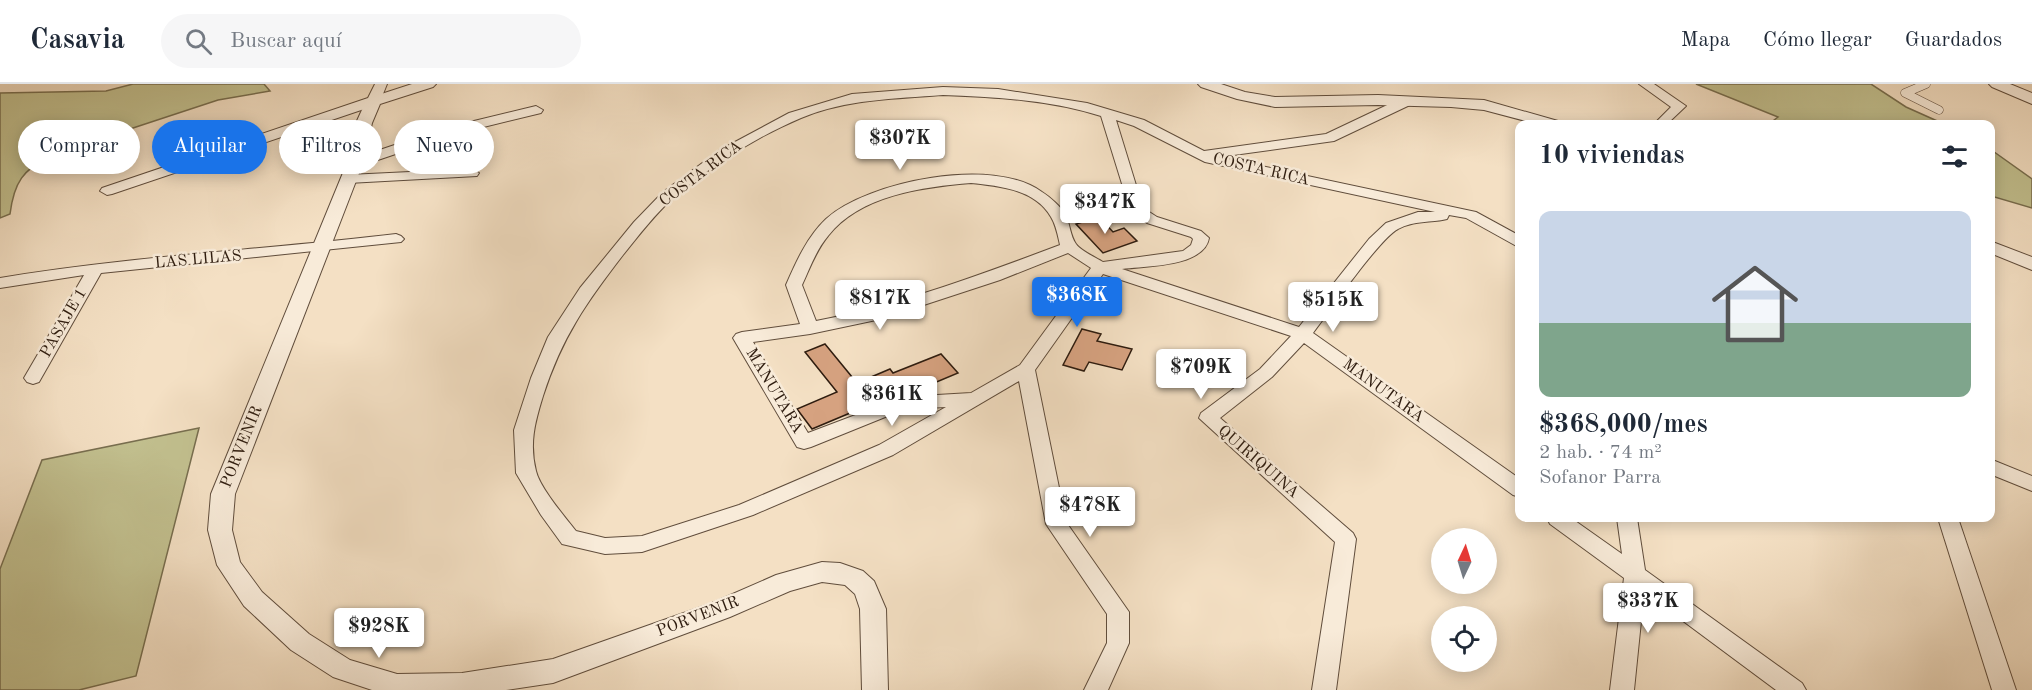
<!DOCTYPE html>
<html lang="es">
<head>
<meta charset="utf-8">
<style>
  :root { --surface:#fff; --page:#f6f6f7; --text:#1f2937; --muted:#747a83; --line:#e0e1e3; --accent:#1a73e8 }
  body { margin:0; font-family:"Old Standard TT",serif; background:var(--page); color:var(--text); height:100vh; display:flex; flex-direction:column; font-size:22px; white-space:nowrap }
  * { box-sizing:border-box; margin:0 }
  p { font-size:20px; color:var(--muted) }
  .icon { flex:none; width:33px; height:33px; fill:none; stroke:currentColor; stroke-width:2; stroke-linecap:round; stroke-linejoin:round }
  .map { position:relative; flex:1; overflow:hidden }
  .panel { position:absolute; left:1515px; top:36px; width:480px; height:402px; display:flex; flex-direction:column; background:var(--surface); border-radius:12px; box-shadow:0 3px 15px #0003 }
  .panel>* { flex:none }
  .hud { position:absolute; left:18px; top:36px; width:570px; height:54px; display:flex; gap:12px }
  .needle { width:39px; rotate:4deg }
  .buttons { position:absolute; left:1431px; top:444px; display:grid; gap:12px }
  .buttons a { display:grid; place-items:center; width:66px; height:66px; border-radius:50%; background:var(--surface); box-shadow:0 3px 15px #0003; font-size:30px }
  .price { position:absolute; translate:-50% -51px; padding:0 14px; border-radius:6px; background:#fff; color:#222; font-size:20px; line-height:39px; filter:drop-shadow(0 2px 3px #0008) }
  .price::after { content:''; position:absolute; left:50%; top:36px; width:18px; height:14px; margin-left:-9px; background:inherit; clip-path:polygon(0 0,100% 0,50% 100%) }
  .price.on { background:var(--accent); color:#fff }
  ul { padding:0; list-style:none }
  li { display:grid; align-content:center; gap:12px; height:318px; padding:0 24px }
  li+li { border-top:2px solid var(--line) }
  li span { display:grid; place-items:center; height:186px; border-radius:12px; color:#555 }
  li>.icon { margin-inline-start:auto }
  span .icon { width:108px; height:108px; fill:#fffc; stroke-width:1 }
  li b { font-size:26px }
  h2 { display:flex; justify-content:space-between; align-items:center; height:72px; padding:0 24px; font-size:26px }
  .tag { padding:0 21px; border-radius:27px; background:var(--surface); box-shadow:0 3px 15px #0003; font-size:21px; line-height:54px }
  .tag.on { background:var(--accent); color:#fff }
  header { display:flex; align-items:center; gap:36px; box-sizing:border-box; height:84px; padding:0 30px; background:var(--surface); border-bottom:2px solid var(--line) }
  header strong { font-size:28px }
  nav { display:flex; gap:33px; margin-inline-start:auto; font-size:21px }
  .search { width:420px; height:54px; background:var(--page); display:flex; align-items:center; gap:15px; box-sizing:border-box; padding:0 21px; border-radius:33px; color:var(--muted); font-size:22px }
  .map>svg:first-child { display:block }
  .green { fill:#c2c08f; stroke:#786e4f; stroke-width:1.5 }
  .building { fill:#d6a280; stroke:#2e1c0f; stroke-width:1.5 }
  .lines { fill:none; stroke-linecap:round; stroke-linejoin:round }
  .service-casing { stroke:#604d3c; stroke-width:9 }
  .minor-casing { stroke:#604d3c; stroke-width:2 }
  .tertiary-casing { stroke:#604d3c; stroke-width:2 }
  .service { stroke:#f8ebd9; stroke-width:8 }
  .minor { fill:#f8ebd9; fill-rule:evenodd }
  .tertiary { fill:#f8ebd9; fill-rule:evenodd }
  .labels { text-anchor:middle; dominant-baseline:central; stroke-width:5; stroke-linejoin:round; paint-order:stroke }
  .street-label { font-size:16px; fill:#2e1c0f; stroke:#f8ebd9 }
</style>
</head>
<body>
<header>
<strong>Casavia</strong>
<div class="search"><svg class="icon" aria-label="search" viewBox="0 0 24 24"><circle cx="10" cy="10" r="6"/><path d="M15 15l6 6"/></svg>Buscar aquí</div>
<nav><a>Mapa</a><a>Cómo llegar</a><a>Guardados</a></nav>
</header>
<div class="map">
<svg width="2032" height="606" viewBox="0 0 2032 606">
  <rect width="100%" height="100%" fill="#f4e0c4"/>
  <filter id="stains"><feTurbulence type="fractalNoise" baseFrequency=".00333" numOctaves="4"/><feColorMatrix values="0 0 0 0 .2 0 0 0 0 .09 0 0 0 0 .02 0 0 0 .5 -.17"/></filter>
  <radialGradient id="worn" r=".72"><stop offset=".6" stop-color="#630" stop-opacity="0"/><stop offset="1" stop-color="#630" stop-opacity=".3"/></radialGradient>
  <!-- green -->
  <g class="green">
    <path d="M133,0H264L270,7L218,16L51,71C23,86 14,98 10,130L0,134V9L106,7Z"/>
    <polygon points="1696,0 1871,0 1906,23 1944,40 1769,40 1778,33"/>
    <polygon points="1990,65 2032,95 2032,124 1991,112"/>
    <polygon points="199,344 136,592 79,606 0,606 0,485 42,376"/>
  </g>
  <!-- building -->
  <g class="building">
    <polygon points="1099,133 1113,148 1124,144 1137,157 1103,169 1076,140"/>
    <polygon points="1082,245 1101,250 1097,257 1132,265 1122,286 1089,278 1084,287 1063,281"/>
    <polygon points="825,260 857,299 890,285 893,289 941,270 958,289 915,307 912,303 812,345 797,325 837,308 805,268"/>
  </g>
  <g class="lines">
    <defs>
      <polyline id="service" points="1926,0 1905,9 1939,26"/>
      <g id="minor">
        <polygon points="375,0 387,0 379,20 112,110 107,111 100,107 102,104 368,14"/>
        <polygon points="1639,0 1654,0 1686,22 1667,40 1654,40 1671,23"/>
        <path d="M943,3L998,5L1087,19L1144,36L1204,67L1326,50L1402,14H1412L1414,17L1412,20L1334,57L1219,73L1476,128L1520,152V164L1466,134L1449,131L1447,135C1431,139 1414,136 1398,145C1379,155 1329,228 1313,249L1520,395V413L1513,411L1304,259L1272,293L1220,334L1353,449L1356,455L1336,606H1312L1335,458L1199,334L1201,329L1260,285L1291,252L1103,190L1035,286L1066,438L1129,528V559L1108,606H1084L1107,559V530L1046,440L1019,297L893,371L753,431L642,468L605,470L562,460L541,431L516,389L514,346L531,294L548,253L580,204L634,138L663,108L720,66L789,29L852,10ZM943,11C996,13 1051,16 1101,32L1131,129L1147,139L1191,153L1193,155L1191,161L1183,167L1103,178C1095,173 1081,167 1076,160C1070,152 1070,139 1065,130C1061,123 1050,113 1042,108C994,72 868,97 826,135C807,153 796,178 786,201L800,240L742,248L736,250L733,254L797,363L804,365L811,363L905,325L946,323L879,361L739,421L642,452L605,454L576,447C565,433 540,404 536,387C529,359 535,338 543,312C562,253 586,219 623,171C639,151 655,130 674,113C711,82 756,53 801,34C846,15 894,15 943,11ZM1116,36L1134,42L1205,78L1435,128H1418L1386,139L1369,155L1299,243L1122,185C1146,182 1204,183 1209,154L1201,147L1157,133L1143,124ZM971,99C999,102 1035,105 1051,133C1056,141 1058,152 1060,161C980,191 900,221 816,237L802,201C810,184 816,166 828,152C860,111 923,103 971,99ZM1068,169L1091,184L1020,281L971,309L903,313L808,349L753,258L810,250L881,235L1000,196Z"/>
        <polygon points="536,22 543,26 541,29 455,50 360,82 355,83 348,79 350,76 445,44"/>
        <polygon points="472,85 479,89 477,92 348,99 341,95 348,91"/>
        <path d="M396,150L401,152L404,155L401,158L101,189L39,298L33,300L27,298L24,294L84,191L0,204V194C131,172 264,166 396,150Z"/>
        <polygon points="1990,375 2032,392 2032,407 1990,390"/>
        <polygon points="1547,434 1571,434 1622,470 1617,434 1637,434 1645,486 1802,599 1806,606 1776,606 1644,508 1634,606 1610,606 1624,494 1550,440"/>
        <polygon points="1938,434 1958,434 2016,606 1992,606"/>
      </g>
      <g id="tertiary">
        <polygon points="412,0 436,0 433,3 380,20 372,39 363,79 235,410 232,446 240,478 262,508 309,550 350,576 397,590 462,589 553,575 712,519 776,491 822,478 840,479 863,487 874,497 886,525 888,606 862,606 860,525 855,510 845,501 822,498 790,507 730,533 553,599 506,606 372,606 333,593 291,566 244,522 217,481 208,446 211,410 347,79 356,39 366,17 369,14"/>
        <polygon points="1198,0 1221,0 1245,8 1275,13 1378,11 1484,16 1558,37 1560,40 1537,40 1484,26 1451,23 1378,21 1275,23 1237,15 1201,3"/>
        <polygon points="1989,0 2010,0 2032,9 2032,20 1992,3"/>
        <polygon points="1990,157 2032,173 2032,186 1990,169"/>
      </g>
    </defs>
    <!-- service casing -->
    <use href="#service" class="service-casing"/>
    <!-- minor casing -->
    <use href="#minor" class="minor-casing"/>
    <!-- tertiary casing -->
    <use href="#tertiary" class="tertiary-casing"/>
    <!-- service -->
    <use href="#service" class="service"/>
    <!-- minor -->
    <use href="#minor" class="minor"/>
    <!-- tertiary -->
    <use href="#tertiary" class="tertiary"/>
  </g>
  <g class="labels">
    <!-- street labels -->
    <g class="street-label">
      <text transform="translate(1261 86) rotate(13)">COSTA RICA</text>
      <text transform="translate(701 90) rotate(-37)">COSTA RICA</text>
      <text transform="translate(198 176) rotate(-5)">LAS LILAS</text>
      <text transform="translate(64 239) rotate(-60)">PASAJE 1</text>
      <text transform="translate(774 307) rotate(59)">MANUTARA</text>
      <text transform="translate(1383 307) rotate(36)">MANUTARA</text>
      <text transform="translate(242 363) rotate(-68)">PORVENIR</text>
      <text transform="translate(1258 378) rotate(41)">QUIRIQUINA</text>
      <text transform="translate(698 533) rotate(-21)">PORVENIR</text>
    </g>
  </g>
  <rect width="100%" height="100%" filter="url(#stains)"/>
  <rect width="100%" height="100%" fill="url(#worn)"/>
</svg>
<div class="buttons">
<a><svg class="needle" viewBox="-14 -14 28 28"><path d="M0-13l5 13h-10z" fill="#e53935"/><path d="M0 13l5-13h-10z" fill="#747a83"/></svg></a>
<a><svg class="icon" aria-label="locate" viewBox="0 0 24 24"><circle cx="12" cy="12" r="6"/><path d="M12 2v4M12 18v4M2 12h4M18 12h4"/></svg></a>
</div>
<b class="price" style="left:900px;top:87px">$307K</b>
<b class="price" style="left:1105px;top:151px">$347K</b>
<b class="price on" style="left:1077px;top:244px">$368K</b>
<b class="price" style="left:880px;top:247px">$817K</b>
<b class="price" style="left:1333px;top:249px">$515K</b>
<b class="price" style="left:1201px;top:316px">$709K</b>
<b class="price" style="left:892px;top:343px">$361K</b>
<b class="price" style="left:1090px;top:454px">$478K</b>
<b class="price" style="left:1648px;top:550px">$337K</b>
<b class="price" style="left:379px;top:575px">$928K</b>
<div class="hud">
<a class="tag">Comprar</a>
<a class="tag on">Alquilar</a>
<a class="tag">Filtros</a>
<a class="tag">Nuevo</a>
</div>
<section class="panel">
<h2>10 viviendas<svg class="icon" aria-label="filters" viewBox="0 0 24 24"><path d="M4 7h16M4 17h16"/><circle cx="9" cy="7" r="2"/><circle cx="15" cy="17" r="2"/></svg></h2>
<ul>
<li><span style="background:linear-gradient(#c9d6e8 60%,#7fa58c 0)"><svg class="icon" aria-label="home" viewBox="0 0 24 24"><path d="M3 11l9-7 9 7M6 9v11h12V9"/></svg></span><div><b>$368,000/mes</b><p>2 hab. · 74 m²</p><p>Sofanor Parra</p></div></li>
</ul>
</section>
</div>
</body>
</html>
